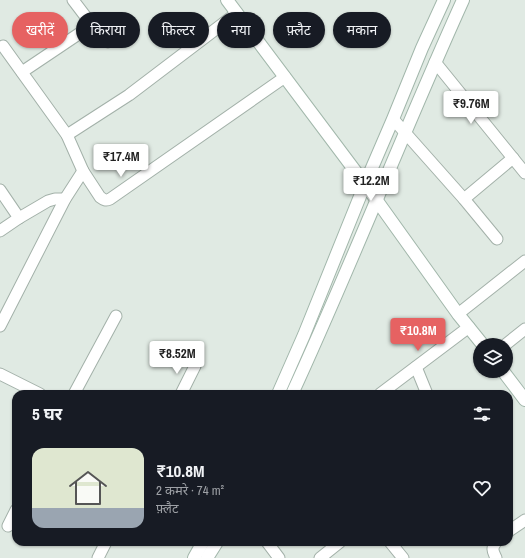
<!DOCTYPE html>
<html lang="hi">
<head>
<meta charset="utf-8">
<style>
  :root { --surface:#171b24; --page:#242831; --text:#f1f3f6; --muted:#9ea1a6; --line:#363941; --accent:#e66262 }
  body { margin:0; font-family:"Archivo Narrow","Noto Sans Devanagari",sans-serif; background:var(--page); color:var(--text); height:100vh; display:flex; flex-direction:column; font-size:15px; white-space:nowrap }
  * { box-sizing:border-box; margin:0 }
  p { font-size:13px; color:var(--muted) }
  .icon { flex:none; width:22px; height:22px; fill:none; stroke:currentColor; stroke-width:2; stroke-linecap:round; stroke-linejoin:round }
  .map { position:relative; flex:1; overflow:hidden }
  .drawer { position:absolute; left:12px; top:390px; width:501px; height:156px; display:flex; flex-direction:column; background:var(--surface); border-radius:12px; box-shadow:0 1px 3px #0004 }
  .drawer>* { flex:none }
  .top-card { position:absolute; left:12px; top:12px; width:501px; height:36px; display:flex; gap:8px }
  .tools { position:absolute; left:473px; top:338px; display:grid; gap:8px }
  .tools a { display:grid; place-items:center; width:40px; height:40px; border-radius:50%; background:var(--surface); box-shadow:0 1px 3px #0004; font-size:20px }
  .price { position:absolute; translate:-50% -34px; padding:0 9px; border-radius:4px; background:#fff; color:#222; font-size:13px; line-height:26px; filter:drop-shadow(0 1px 2px #0008) }
  .price::after { content:''; position:absolute; left:50%; top:24px; width:12px; height:9px; margin-left:-6px; background:inherit; clip-path:polygon(0 0,100% 0,50% 100%) }
  .price.on { background:var(--accent); color:#fff }
  ul { padding:0; list-style:none }
  li { display:flex; align-items:center; gap:12px; height:100px; padding:0 20px }
  li+li { border-top:1px solid var(--line) }
  li span { display:grid; place-items:center; flex:none; width:112px; height:80px; border-radius:12px; color:#555 }
  li>.icon { margin-inline-start:auto }
  span .icon { width:48px; height:48px; fill:#fffc; stroke-width:1 }
  li b { font-size:17px }
  h2 { display:flex; justify-content:space-between; align-items:center; height:48px; padding:0 20px; font-size:17px }
  .chip { padding:0 14px; border-radius:18px; background:var(--surface); box-shadow:0 1px 3px #0004; font-size:14px; line-height:36px }
  .chip.on { background:var(--accent); color:#fff }
  .map>svg:first-child { display:block }
  .lines { fill:none; stroke-linecap:round; stroke-linejoin:round }
  .street-casing { stroke:#a3b1a9; stroke-width:13 }
  .secondary-casing { stroke:#a2b7ab; stroke-width:14 }
  .street { stroke:#fff; stroke-width:11 }
  .secondary { stroke:#fff; stroke-width:12 }
</style>
</head>
<body>
<div class="map">
<svg width="525" height="558" viewBox="0 0 525 558">
  <rect width="100%" height="100%" fill="#e0eae3"/>
  <g class="lines">
    <defs>
      <g id="street">
        <polyline points="73,0 92,25 108,42"/>
        <path d="M3,46L67,135L83,171L100,197C104,200 106,201 110,199L285,77"/>
        <polyline points="435,62 525,173"/>
        <polyline points="22,72 92,25"/>
        <polyline points="393,119 464,199 497,239"/>
        <polyline points="67,135 129,95 237,13"/>
        <polyline points="0,190 19,218"/>
        <polyline points="464,199 513,158"/>
        <polyline points="0,231 19,218 48,201 55,199 65,199"/>
        <polyline points="458,314 525,261"/>
        <polyline points="0,326 65,199 83,171"/>
        <polyline points="505,345 525,329"/>
        <polyline points="416,367 427,394"/>
        <polyline points="0,374 40,394"/>
        <polyline points="74,394 116,316"/>
        <polyline points="181,394 195,366"/>
        <polyline points="380,394 469,327"/>
        <polyline points="8,526 16,510"/>
        <polyline points="509,531 525,520"/>
        <polyline points="267,542 279,558"/>
        <polyline points="390,542 403,558"/>
        <path d="M496,542C491,549 493,551 496,558"/>
        <polyline points="98,558 106,542"/>
        <polyline points="320,558 340,542"/>
      </g>
      <g id="secondary">
        <polyline points="227,0 365,184 458,314 483,345"/>
        <polyline points="503,371 525,400"/>
        <polyline points="278,394 304,335 365,184 393,119 422,48 444,0"/>
        <path d="M292,394C352,264 404,130 463,0"/>
        <polyline points="194,558 203,542"/>
        <polyline points="207,558 217,542"/>
      </g>
    </defs>
    <!-- street casing -->
    <use href="#street" class="street-casing"/>
    <!-- secondary casing -->
    <use href="#secondary" class="secondary-casing"/>
    <!-- street -->
    <use href="#street" class="street"/>
    <!-- secondary -->
    <use href="#secondary" class="secondary"/>
  </g>
</svg>
<div class="tools">
<a><svg class="icon" aria-label="layers" viewBox="0 0 24 24"><path d="M12 4l9 5-9 5-9-5zM3 14l9 5 9-5"/></svg></a>
</div>
<b class="price" style="left:471px;top:125px">₹9.76M</b>
<b class="price" style="left:121px;top:178px">₹17.4M</b>
<b class="price" style="left:371px;top:202px">₹12.2M</b>
<b class="price on" style="left:418px;top:352px">₹10.8M</b>
<b class="price" style="left:177px;top:375px">₹8.52M</b>
<div class="top-card">
<a class="chip on">खरीदें</a>
<a class="chip">किराया</a>
<a class="chip">फ़िल्टर</a>
<a class="chip">नया</a>
<a class="chip">फ़्लैट</a>
<a class="chip">मकान</a>
</div>
<section class="drawer">
<h2>5 घर<svg class="icon" aria-label="filters" viewBox="0 0 24 24"><path d="M4 7h16M4 17h16"/><circle cx="9" cy="7" r="2"/><circle cx="15" cy="17" r="2"/></svg></h2>
<ul>
<li><span style="background:linear-gradient(#dfe7d0 75%,#9aa5b1 0)"><svg class="icon" aria-label="home" viewBox="0 0 24 24"><path d="M3 11l9-7 9 7M6 9v11h12V9"/></svg></span><div><b>₹10.8M</b><p>2 कमरे · 74 m²</p><p>फ़्लैट</p></div><svg class="icon" aria-label="heart" viewBox="0 0 24 24"><path d="M12 20l-8-8c-3-5 5-10 8-4 3-6 11-1 8 4z"/></svg></li>
</ul>
</section>
</div>
</body>
</html>
